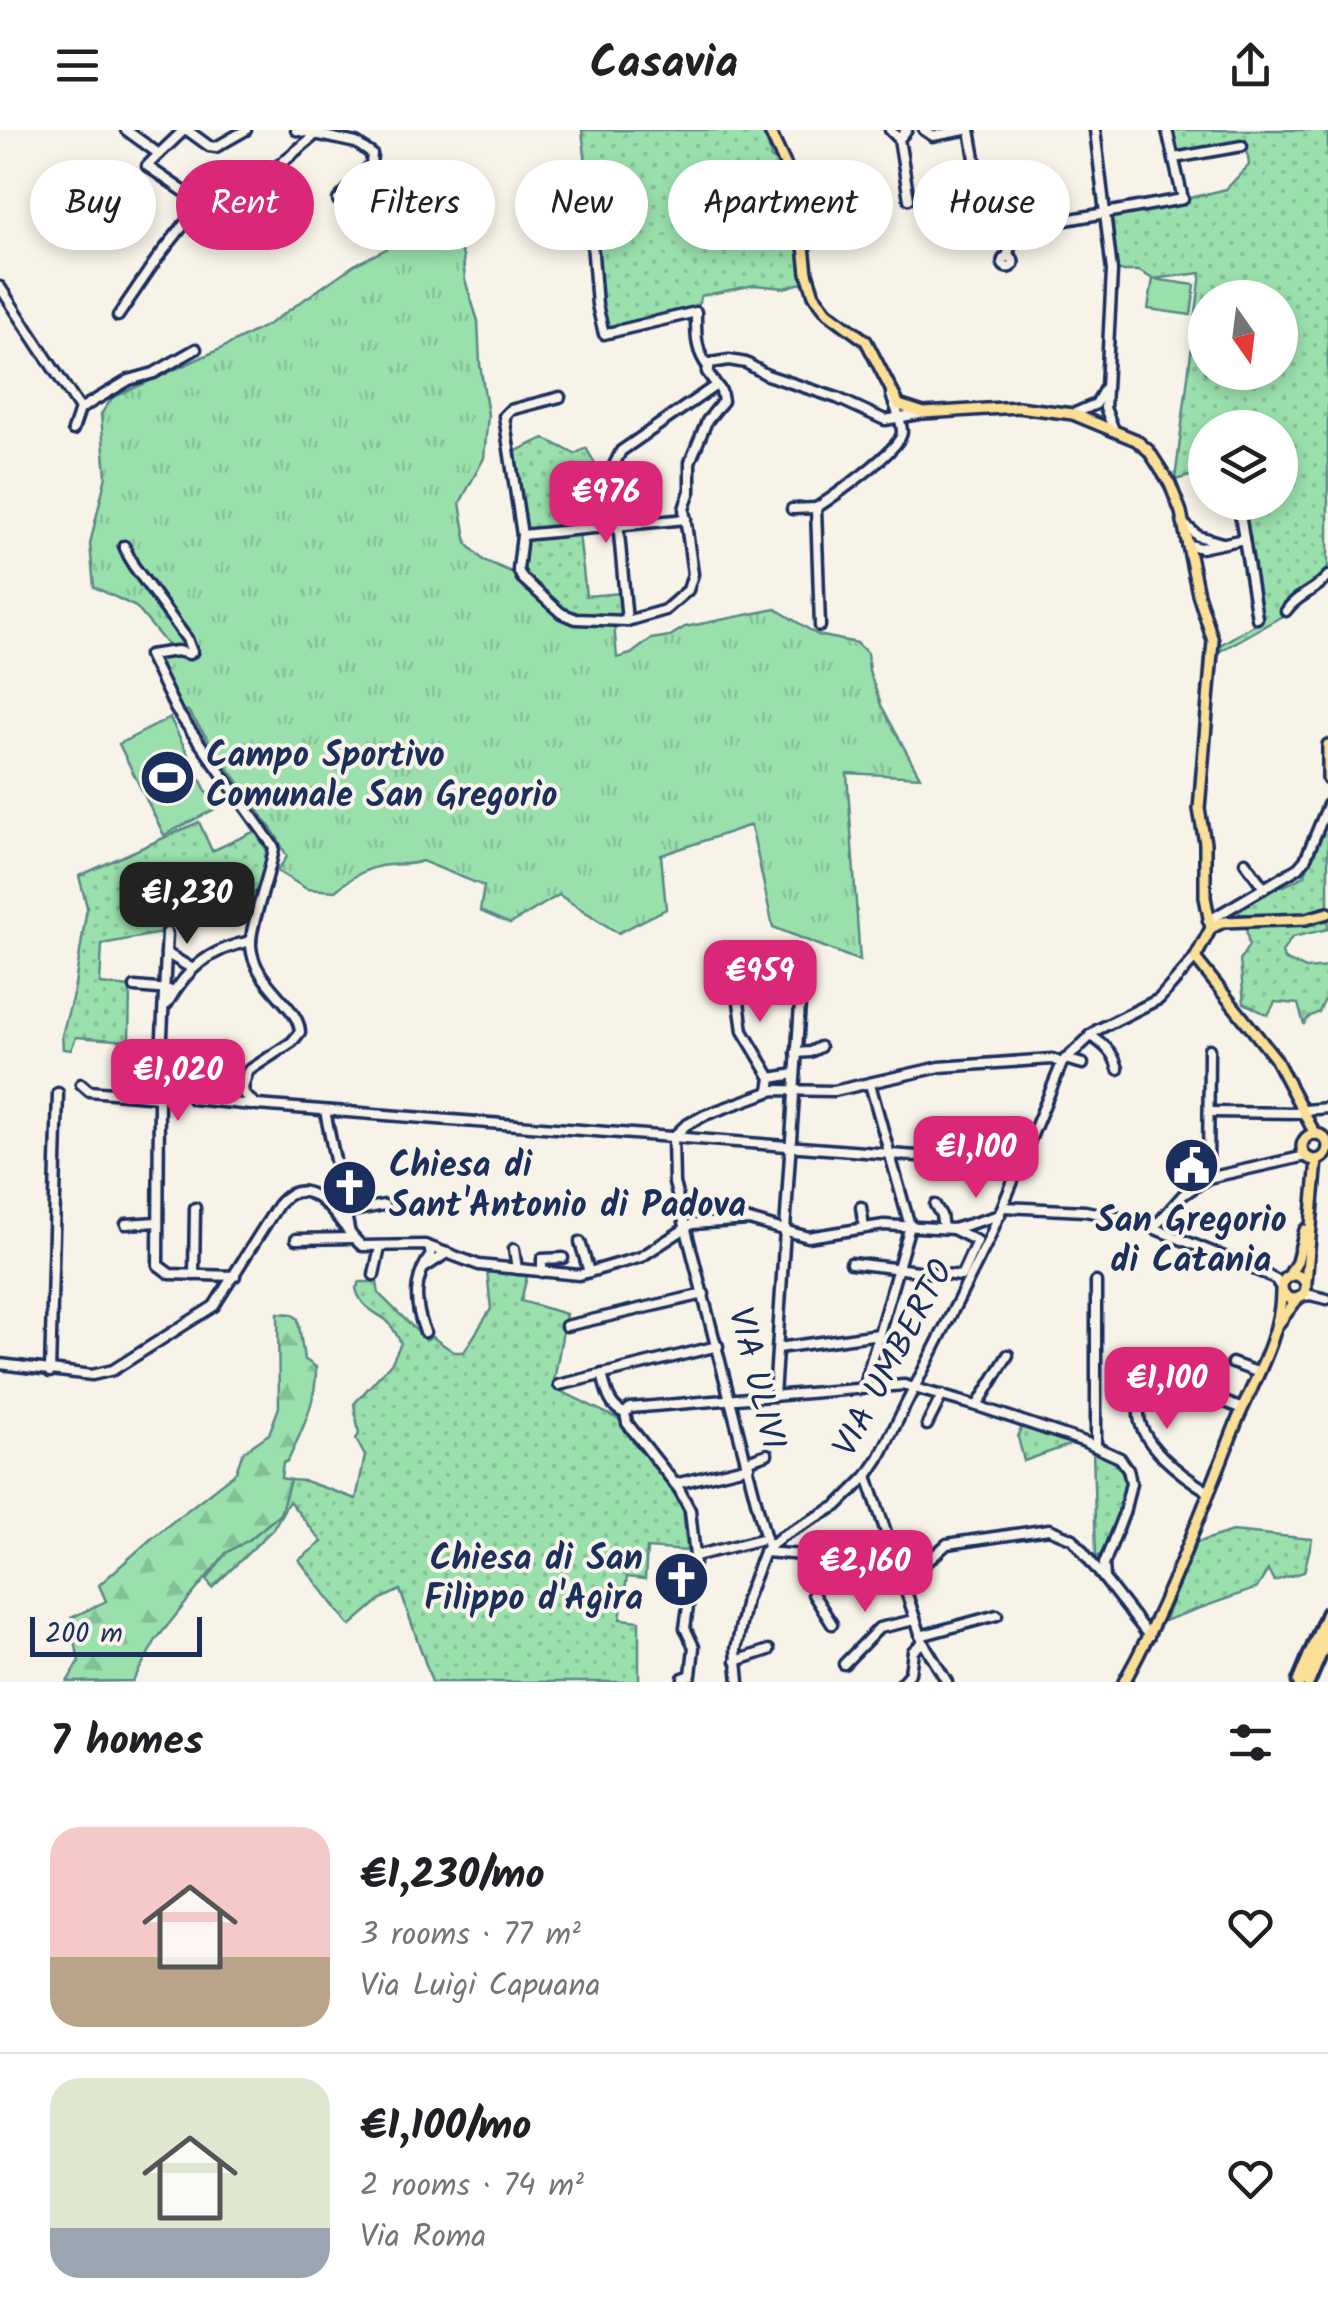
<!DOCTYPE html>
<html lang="en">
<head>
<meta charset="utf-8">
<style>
  :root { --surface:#fff; --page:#f2f2f2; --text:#202124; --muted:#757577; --line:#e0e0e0; --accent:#db2777 }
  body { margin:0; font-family:Kalam,sans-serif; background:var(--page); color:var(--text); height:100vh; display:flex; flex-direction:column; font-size:38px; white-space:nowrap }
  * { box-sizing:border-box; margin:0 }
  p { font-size:32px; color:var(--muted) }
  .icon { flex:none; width:55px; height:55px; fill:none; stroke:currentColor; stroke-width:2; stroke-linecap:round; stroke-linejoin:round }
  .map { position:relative; height:1552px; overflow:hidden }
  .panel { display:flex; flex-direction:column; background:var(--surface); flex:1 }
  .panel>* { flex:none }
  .banner { position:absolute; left:30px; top:30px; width:1270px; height:90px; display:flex; gap:20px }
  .needle { width:65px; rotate:166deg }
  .controls { position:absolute; left:1188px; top:150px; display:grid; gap:20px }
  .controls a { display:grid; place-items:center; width:110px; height:110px; border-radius:50%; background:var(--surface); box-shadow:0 5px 15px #0003; font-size:50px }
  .scale { position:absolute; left:30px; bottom:25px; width:172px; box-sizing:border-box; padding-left:10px; border:5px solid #1b2f5e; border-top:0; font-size:28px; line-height:35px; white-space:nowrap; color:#1b2f5e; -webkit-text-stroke:8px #f7f3e8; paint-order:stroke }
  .price { position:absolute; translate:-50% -85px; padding:0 22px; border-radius:20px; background:var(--accent); color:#fff; font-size:32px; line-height:65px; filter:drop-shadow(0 2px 5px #0008) }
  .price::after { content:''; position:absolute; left:50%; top:60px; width:30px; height:22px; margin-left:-15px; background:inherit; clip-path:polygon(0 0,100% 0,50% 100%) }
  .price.on { background:#222; color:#fff }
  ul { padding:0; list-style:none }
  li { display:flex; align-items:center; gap:30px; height:250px; padding:0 50px }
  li+li { border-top:2px solid var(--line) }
  li span { display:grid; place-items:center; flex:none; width:280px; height:200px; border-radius:30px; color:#555 }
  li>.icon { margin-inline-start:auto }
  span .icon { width:120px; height:120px; fill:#fffc; stroke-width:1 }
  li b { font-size:42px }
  h2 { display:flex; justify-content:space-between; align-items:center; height:120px; padding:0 50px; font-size:42px }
  .chip { padding:0 35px; border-radius:45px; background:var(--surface); box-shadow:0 5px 15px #0003; font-size:35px; line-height:90px }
  .chip.on { background:var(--accent); color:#fff }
  header { display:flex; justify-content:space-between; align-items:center; height:130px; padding:0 50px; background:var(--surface); font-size:45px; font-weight:600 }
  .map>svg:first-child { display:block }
  .grass { fill:url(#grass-dots); stroke:#5a8886; stroke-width:2.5; fill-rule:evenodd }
  .forest { fill:url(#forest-firs); stroke:#5a8886; stroke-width:2.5 }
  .park { fill:url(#park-tufts); stroke:#5a8886; stroke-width:2.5 }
  .pitch { fill:#9ae0ad; stroke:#5a8886; stroke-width:2.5 }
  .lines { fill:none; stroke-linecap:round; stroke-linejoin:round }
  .minor-casing { stroke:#1b2f5e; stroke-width:15 }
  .major-casing { stroke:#1b2f5e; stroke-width:16 }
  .highway-casing { stroke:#1b2f5e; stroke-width:19 }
  .minor { stroke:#f7f3e8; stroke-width:8 }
  .major { stroke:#fbdf96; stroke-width:9 }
  .highway { stroke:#fbdf96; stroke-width:11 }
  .labels { text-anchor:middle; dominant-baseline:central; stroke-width:8; stroke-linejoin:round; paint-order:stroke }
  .poi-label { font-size:35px; font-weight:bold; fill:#1b2f5e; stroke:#f7f3e8; text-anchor:start }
  .street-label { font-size:35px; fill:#1b2f5e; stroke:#f7f3e8 }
</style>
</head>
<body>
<header><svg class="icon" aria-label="menu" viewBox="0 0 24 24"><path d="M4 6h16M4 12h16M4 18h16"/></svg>Casavia<svg class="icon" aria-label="share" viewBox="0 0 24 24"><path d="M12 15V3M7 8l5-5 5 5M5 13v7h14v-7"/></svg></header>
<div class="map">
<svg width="1328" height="1552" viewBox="0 0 1328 1552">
  <defs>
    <pattern id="grass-dots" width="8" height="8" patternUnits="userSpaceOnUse" patternTransform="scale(2.5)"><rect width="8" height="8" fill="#9ae0ad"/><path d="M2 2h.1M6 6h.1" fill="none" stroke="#84c097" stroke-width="1.8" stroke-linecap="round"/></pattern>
    <pattern id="forest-firs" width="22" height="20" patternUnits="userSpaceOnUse" patternTransform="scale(2.5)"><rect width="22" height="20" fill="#9ae0ad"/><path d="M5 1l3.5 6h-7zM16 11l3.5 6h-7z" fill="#84c097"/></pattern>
    <pattern id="park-tufts" width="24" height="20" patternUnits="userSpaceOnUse" patternTransform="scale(2.5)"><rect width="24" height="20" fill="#9ae0ad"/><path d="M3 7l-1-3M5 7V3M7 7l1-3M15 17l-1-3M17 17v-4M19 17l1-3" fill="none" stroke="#84c097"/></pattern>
  </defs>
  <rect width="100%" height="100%" fill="#f7f3e8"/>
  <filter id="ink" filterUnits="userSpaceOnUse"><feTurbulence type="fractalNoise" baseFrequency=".01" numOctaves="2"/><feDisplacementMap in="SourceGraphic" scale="20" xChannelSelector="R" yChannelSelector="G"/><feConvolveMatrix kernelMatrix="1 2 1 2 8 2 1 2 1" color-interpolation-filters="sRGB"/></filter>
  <g filter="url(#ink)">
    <!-- grass -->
    <g class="grass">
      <path d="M582,0H765L771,28C802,43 801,120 805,152L784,158L754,155L701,166L697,178L605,198Z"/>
      <path d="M1170,0H1328V440L1315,457L1287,474L1284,485L1220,521V515L1262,490L1242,373L1280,372V298H1205V342L1175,350L1201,143L1153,149L1139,141H1116L1111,86L1187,73L1190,68L1226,59L1249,35L1246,10L1178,24L1175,23ZM1205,168H1280V242H1205Z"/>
      <polygon points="544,308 575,324 586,318 597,337 610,336 612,360 587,365 590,396 526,402 512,323"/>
      <polygon points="579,404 586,466 621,463 624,489 576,487 529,453 521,438 524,408"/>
      <polygon points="1328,689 1328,779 1303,785 1240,784 1237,779 1281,754 1284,756 1304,746"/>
      <polygon points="199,692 212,721 255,701 270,726 261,762 172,771 174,794 161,796 161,803 102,814 100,854 130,857 129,911 76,907 71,920 63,919 62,905 74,861 87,777 79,746"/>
      <polygon points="1328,787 1328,799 1292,807 1282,822 1284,829 1306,839 1328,837 1328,870 1326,867 1319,882 1309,887 1304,894 1298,874 1275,872 1268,885 1244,873 1240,830 1249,815 1245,793"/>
      <path d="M487,1140L527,1146L521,1171L566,1184L554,1251L557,1259L620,1290L683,1376L687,1421L647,1418L645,1449L627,1447L620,1489L639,1491V1552H432L400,1460L381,1469L350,1496L299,1430L322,1412L289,1371L273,1399L212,1458L207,1450L226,1422L250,1409L280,1384L290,1350L305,1351L356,1369L365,1326L356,1309L359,1304L354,1274L392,1232L401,1213C397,1205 392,1195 386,1190C373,1181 359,1175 356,1158L360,1152H377L379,1164L426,1210L432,1207L454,1222H464L491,1179Z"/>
      <polygon points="1022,1295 1075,1313 1024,1331 1018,1307"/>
      <path d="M1093,1319L1120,1332C1137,1362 1113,1397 1101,1425L1096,1427Z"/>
      <polygon points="1232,1401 1312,1409 1304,1442 1274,1451 1268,1440 1257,1458 1164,1491 1196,1413"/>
    </g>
    <!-- forest -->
    <path class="forest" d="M278,1183L292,1184L298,1189L304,1229L316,1237C317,1271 302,1300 288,1331L283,1333L281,1348L290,1350L280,1384L250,1409L226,1423L156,1510L133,1551L67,1552L79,1532L71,1488L106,1471L99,1455L152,1408L236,1342L243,1322L269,1304L279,1277Z"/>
    <!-- park -->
    <path class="park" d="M447,89L463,126L465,150L478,191L480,234L488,285L484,328L460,373L467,414L483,430L516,444L524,459L559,484L614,494L617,528L631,524L651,509L670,506L685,497L776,479L818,505L857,513L867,523L869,541L881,575L920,647L847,643L860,831L773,797L751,695L661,725L666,779L618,803L559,765L510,794L480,781L484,756L422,731C409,736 402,733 389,735C368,736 351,748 335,761L307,759L277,741L287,727L277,707L188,581L178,578L151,526L174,523L136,477L94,457L90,414L106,346L101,284L112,268L218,220L269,194L354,135Z"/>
    <!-- pitch -->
    <g class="pitch">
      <polygon points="1153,149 1195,155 1191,185 1148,179"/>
      <polygon points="170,588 215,679 164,705 119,614"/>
    </g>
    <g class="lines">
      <defs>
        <g id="minor">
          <polyline points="126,0 159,24 147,36 226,90"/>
          <polyline points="187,0 209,16 216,17 246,0"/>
          <polyline points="296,0 356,13 372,24 371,35 338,70"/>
          <polyline points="890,0 899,9 907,0"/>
          <polyline points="924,0 933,6 965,0"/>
          <polyline points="1095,0 1112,141 1105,278 1114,300"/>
          <polyline points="899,9 909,69"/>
          <polyline points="159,24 184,0"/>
          <polyline points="1174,28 1242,16"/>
          <polyline points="279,35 321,0"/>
          <polyline points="964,64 976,34 970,0"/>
          <path d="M590,87L597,175L604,204L696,182C696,204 695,221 709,238"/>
          <circle cx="1008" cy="132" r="5.5"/>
          <polyline points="1007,127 1013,107 1027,97 1183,69 1167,0"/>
          <polyline points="0,157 80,279 73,300"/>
          <polyline points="118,186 156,130 201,73"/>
          <polyline points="560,267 510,280 504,286 522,405 518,440 522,448 561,483 576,489 627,491 665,480 688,460 693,444 684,379 690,361 690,332 707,291 723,271 721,261 707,242 710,233 729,230 746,233 767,245 837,268 885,290 924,283"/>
          <polyline points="80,279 129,250 154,243 196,219"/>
          <polyline points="1073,284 1096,274 1105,258"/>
          <polyline points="1238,372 1244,409"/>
          <polyline points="792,379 816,378"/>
          <polyline points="1184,394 1198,406 1222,413"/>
          <polyline points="522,405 686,389"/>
          <polyline points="1187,414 1201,418 1244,409 1257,488"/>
          <path d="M124,416L133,435L187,509L192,522L189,524L177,521L149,525L176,580L274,717C271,744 249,796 251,816C254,855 299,875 300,902L292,912L248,941L243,958L245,966L257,975L1021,1034"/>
          <path d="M1286,481C1295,466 1316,461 1328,446"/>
          <polyline points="627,491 613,337 621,321 715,256"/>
          <path d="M820,496L816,378C833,367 902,319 902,302C902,290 894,276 891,264"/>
          <polyline points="1245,732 1264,758"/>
          <polyline points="1208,791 1298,738 1305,730 1328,675"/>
          <polyline points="167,803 159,967 158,1135 170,1144 235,1146"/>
          <polyline points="166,823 191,838"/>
          <polyline points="736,850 743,901 771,948"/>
          <polyline points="135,857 169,860"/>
          <path d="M167,874C187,838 210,819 251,811"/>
          <path d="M1090,905C1103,914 1114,922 1118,939"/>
          <polyline points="796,923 810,922 820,917"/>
          <polyline points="1065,929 1083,934"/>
          <polyline points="81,954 89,961 159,967"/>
          <polyline points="769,961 771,948 795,944"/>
          <polyline points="193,969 252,975"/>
          <polyline points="1305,980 1328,978"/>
          <polyline points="325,981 350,1104"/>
          <polyline points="1209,982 1302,983"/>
          <polyline points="1208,1048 1209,919"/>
          <polyline points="935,1075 941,1085 943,1098"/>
          <polyline points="861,1077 864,1098"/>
          <polyline points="1003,1077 1085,1081 1136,1091 1261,1142 1276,1150 1281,1158"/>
          <polyline points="348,1082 384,1075"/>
          <polyline points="1149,1093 1159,1092 1183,1065 1208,1048 1306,1026"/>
          <polyline points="126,1094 157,1092"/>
          <polyline points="296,1109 353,1108"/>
          <polyline points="580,1112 589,1142"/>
          <polyline points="514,1119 517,1139"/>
          <polyline points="851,1133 961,1146 977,1111 953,1099"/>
          <polyline points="424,1138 447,1123"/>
          <polyline points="542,1142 542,1129 563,1128"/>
          <polyline points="194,1145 195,1078"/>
          <polyline points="374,1145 380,1117"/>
          <polyline points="1096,1152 1096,1317"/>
          <polyline points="1300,1167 1310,1165 1327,1169"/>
          <polyline points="566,1196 704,1164"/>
          <path d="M425,1202C414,1174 413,1149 431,1125L429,1117"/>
          <polyline points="778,1218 879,1204"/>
          <path d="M1148,1233C1146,1248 1141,1265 1139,1280C1136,1313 1184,1347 1209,1362"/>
          <polyline points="1232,1233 1257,1242"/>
          <path d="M0,1234L92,1245L113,1240L214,1176L278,1075C312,1034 340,1098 362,1116L425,1115L479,1135L579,1145L641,1127L692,1094L749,1090L808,1107L884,1095L953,1099L1000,1085"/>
          <polyline points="50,1242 58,963"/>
          <path d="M602,1244C606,1259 609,1278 625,1283"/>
          <polyline points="559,1255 718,1216"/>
          <polyline points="863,1259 910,1096 870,954"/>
          <polyline points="1208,1265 1242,1279"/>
          <polyline points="774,1266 802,844"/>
          <polyline points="977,1276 1008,1225"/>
          <polyline points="625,1283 630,1278 904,1255 977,1276 1085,1312 1120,1328 1128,1339 1131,1353 1124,1383 1104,1434 1105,1448"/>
          <polyline points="625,1283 627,1293 679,1359 690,1380 695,1426 685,1498 694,1517 691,1545 683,1548 683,1552"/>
          <polyline points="927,1295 942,1265"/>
          <polyline points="747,1331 767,1324"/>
          <polyline points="867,1346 923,1512 947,1552"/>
          <polyline points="675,1354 749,1336"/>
          <polyline points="768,1417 674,1053 673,1007 686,995 705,985 774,960 834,961 940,937 1052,929 1062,933"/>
          <polyline points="764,1422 804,1425 811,1446 828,1446"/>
          <polyline points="695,1426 766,1408"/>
          <polyline points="904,1453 947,1414 1049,1399 1073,1409 1149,1506"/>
          <polyline points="813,1464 832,1494"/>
          <polyline points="920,1506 997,1485"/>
          <polyline points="736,1531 769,1520"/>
          <polyline points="844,1534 879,1498 915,1490"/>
          <polyline points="739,1552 736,1520 746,1469 764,1422 782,1406 837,1376 867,1346 879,1328 989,1109 1062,933 1097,900 1159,869 1195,828"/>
          <polyline points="902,1552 910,1543 913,1521 923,1512"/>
        </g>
        <g id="major">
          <polyline points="769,0 798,62 807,143 814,165 827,182 866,211 899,275 924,283 1018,277 1073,284 1136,310 1149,321 1170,354 1181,382 1198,464 1213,511 1199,679 1205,713 1205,767 1211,798"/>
          <polyline points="1328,615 1328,649"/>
          <circle cx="1315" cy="1017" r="13"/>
          <polyline points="1315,1004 1275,928 1195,828 1211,798 1223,792 1306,789 1328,783"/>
          <circle cx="1294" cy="1157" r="12"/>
          <polyline points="1288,1147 1297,1132 1305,1100"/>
          <polyline points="1306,1152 1317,1030"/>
          <polyline points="1279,1193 1298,1168"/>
          <path d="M1124,1552C1170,1469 1202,1379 1237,1291C1254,1251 1282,1204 1281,1160"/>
        </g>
        <g id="highway">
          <polyline points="1299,1552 1328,1483"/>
          <polyline points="1308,1552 1328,1505"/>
        </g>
      </defs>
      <!-- minor casing -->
      <use href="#minor" class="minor-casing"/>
      <!-- major casing -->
      <use href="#major" class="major-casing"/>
      <!-- highway casing -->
      <use href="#highway" class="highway-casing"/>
      <!-- minor -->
      <use href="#minor" class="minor"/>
      <!-- major -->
      <use href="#major" class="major"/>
      <!-- highway -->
      <use href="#highway" class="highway"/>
    </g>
  </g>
  <!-- icons -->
  <defs>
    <symbol id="stadium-disc" viewBox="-11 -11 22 22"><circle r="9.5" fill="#1b2f5e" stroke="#f7f3e8"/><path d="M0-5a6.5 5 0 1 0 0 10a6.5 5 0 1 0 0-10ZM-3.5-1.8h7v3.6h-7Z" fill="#fff"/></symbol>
    <symbol id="civic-disc" viewBox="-11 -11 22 22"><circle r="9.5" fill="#1b2f5e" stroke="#f7f3e8"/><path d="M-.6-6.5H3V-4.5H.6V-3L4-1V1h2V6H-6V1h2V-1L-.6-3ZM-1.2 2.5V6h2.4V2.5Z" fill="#fff"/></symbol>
    <symbol id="church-disc" viewBox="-11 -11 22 22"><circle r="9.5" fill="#1b2f5e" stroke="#f7f3e8"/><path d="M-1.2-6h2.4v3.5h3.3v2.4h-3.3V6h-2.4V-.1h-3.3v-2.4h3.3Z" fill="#fff"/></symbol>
  </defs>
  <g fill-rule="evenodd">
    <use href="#stadium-disc" x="136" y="616" width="63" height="63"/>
    <use href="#civic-disc" x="1160" y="1004" width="63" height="63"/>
    <use href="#church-disc" x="318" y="1026" width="63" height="63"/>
    <use href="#church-disc" x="650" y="1418" width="63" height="63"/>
  </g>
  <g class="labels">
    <!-- poi labels -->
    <g class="poi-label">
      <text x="206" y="627">Campo Sportivo<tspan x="206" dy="40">Comunale San Gregorio</tspan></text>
      <text x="389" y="1037">Chiesa di<tspan x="389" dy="40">Sant'Antonio di Padova</tspan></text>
      <text x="1191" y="1092" text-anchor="middle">San Gregorio<tspan x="1191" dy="40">di Catania</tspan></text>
      <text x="643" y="1430" text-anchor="end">Chiesa di San<tspan x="643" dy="40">Filippo d'Agira</tspan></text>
    </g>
    <!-- street labels -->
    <g class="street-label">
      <text transform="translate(895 1229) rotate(-62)">VIA UMBERTO</text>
      <text transform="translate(755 1249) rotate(76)">VIA ULIVI</text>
    </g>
  </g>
</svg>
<div class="controls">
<a><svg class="needle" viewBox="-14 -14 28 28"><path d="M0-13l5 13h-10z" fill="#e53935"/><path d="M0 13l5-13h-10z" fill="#757577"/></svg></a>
<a><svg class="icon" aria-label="layers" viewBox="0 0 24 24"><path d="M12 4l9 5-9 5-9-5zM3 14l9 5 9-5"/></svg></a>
</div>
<div class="scale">200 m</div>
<b class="price" style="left:606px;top:416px">€976</b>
<b class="price on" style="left:187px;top:817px">€1,230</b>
<b class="price" style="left:760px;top:895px">€959</b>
<b class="price" style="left:178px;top:994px">€1,020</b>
<b class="price" style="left:976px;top:1071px">€1,100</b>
<b class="price" style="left:1167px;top:1302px">€1,100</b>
<b class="price" style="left:865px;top:1485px">€2,160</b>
<div class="banner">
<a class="chip">Buy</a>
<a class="chip on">Rent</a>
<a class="chip">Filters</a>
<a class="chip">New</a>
<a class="chip">Apartment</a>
<a class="chip">House</a>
</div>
</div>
<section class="panel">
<h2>7 homes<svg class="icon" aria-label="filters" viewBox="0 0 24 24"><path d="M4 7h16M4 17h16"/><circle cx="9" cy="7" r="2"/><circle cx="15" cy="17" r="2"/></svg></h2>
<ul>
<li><span style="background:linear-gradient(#f6c9c9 65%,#b9a48a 0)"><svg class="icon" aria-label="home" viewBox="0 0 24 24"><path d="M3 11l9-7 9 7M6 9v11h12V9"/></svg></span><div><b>€1,230/mo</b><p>3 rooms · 77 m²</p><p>Via Luigi Capuana</p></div><svg class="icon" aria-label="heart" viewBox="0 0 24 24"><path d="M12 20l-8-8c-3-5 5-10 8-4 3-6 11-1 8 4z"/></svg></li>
<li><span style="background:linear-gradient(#dfe7d0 75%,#9aa5b1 0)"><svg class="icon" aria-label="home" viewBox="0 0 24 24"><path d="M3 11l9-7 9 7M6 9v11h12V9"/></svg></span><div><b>€1,100/mo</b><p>2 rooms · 74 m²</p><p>Via Roma</p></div><svg class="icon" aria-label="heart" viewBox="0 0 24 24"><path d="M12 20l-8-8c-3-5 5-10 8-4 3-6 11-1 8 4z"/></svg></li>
</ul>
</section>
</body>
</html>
